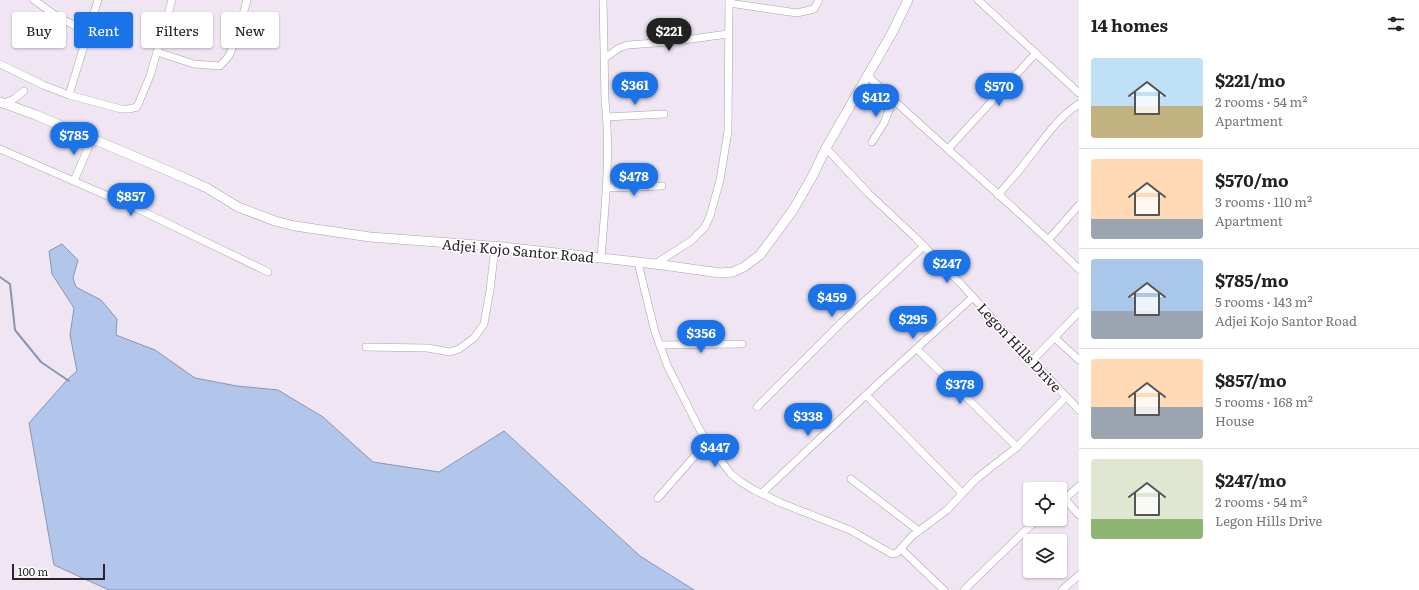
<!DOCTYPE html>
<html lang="en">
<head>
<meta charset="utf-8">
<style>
  :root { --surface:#fff; --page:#f6f6f6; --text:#222; --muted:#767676; --line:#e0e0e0; --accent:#1a73e8 }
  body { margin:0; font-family:Literata,serif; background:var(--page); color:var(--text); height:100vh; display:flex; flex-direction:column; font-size:15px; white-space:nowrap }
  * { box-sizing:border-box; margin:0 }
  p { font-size:13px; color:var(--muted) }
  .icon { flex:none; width:22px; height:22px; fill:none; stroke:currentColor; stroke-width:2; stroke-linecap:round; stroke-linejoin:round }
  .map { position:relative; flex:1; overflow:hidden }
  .drawer { display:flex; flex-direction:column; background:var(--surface); width:340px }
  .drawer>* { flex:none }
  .top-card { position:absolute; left:12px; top:12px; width:380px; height:36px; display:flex; gap:8px }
  .fabs { position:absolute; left:1023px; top:482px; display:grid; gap:8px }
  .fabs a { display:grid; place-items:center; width:44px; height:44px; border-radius:4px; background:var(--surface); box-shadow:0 1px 3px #0004; font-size:20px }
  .scale { position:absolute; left:12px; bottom:10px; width:93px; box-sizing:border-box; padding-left:4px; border:2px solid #282429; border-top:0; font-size:11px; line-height:14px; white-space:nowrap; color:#282429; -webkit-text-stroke:3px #fff; paint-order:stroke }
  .price { position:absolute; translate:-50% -34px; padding:0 9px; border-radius:14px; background:var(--accent); color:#fff; font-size:13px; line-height:26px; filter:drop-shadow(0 1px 2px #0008) }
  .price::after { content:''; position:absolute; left:50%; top:24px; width:12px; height:9px; margin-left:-6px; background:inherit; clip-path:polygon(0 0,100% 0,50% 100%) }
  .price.selected { background:#222; color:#fff }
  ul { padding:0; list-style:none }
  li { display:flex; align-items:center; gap:12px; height:100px; padding:0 12px }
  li+li { border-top:1px solid var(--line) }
  li span { display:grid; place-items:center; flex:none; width:112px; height:80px; border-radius:4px; color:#555 }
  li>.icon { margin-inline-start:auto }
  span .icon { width:48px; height:48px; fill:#fffc; stroke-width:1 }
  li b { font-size:17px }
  h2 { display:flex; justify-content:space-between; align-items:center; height:48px; padding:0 12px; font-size:17px }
  .chip { padding:0 14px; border-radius:4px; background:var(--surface); box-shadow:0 1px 3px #0004; font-size:14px; line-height:36px }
  .chip.selected { background:var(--accent); color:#fff }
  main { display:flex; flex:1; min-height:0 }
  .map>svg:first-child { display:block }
  .water { fill:#b2c6eb; stroke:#8995b1 }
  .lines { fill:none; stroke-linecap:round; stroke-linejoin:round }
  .stream { stroke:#8995b1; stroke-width:2 }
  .minor-casing { stroke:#aba1ae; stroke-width:8 }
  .tertiary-casing { stroke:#aba1ae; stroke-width:10 }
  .minor { stroke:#fff; stroke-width:7 }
  .tertiary { stroke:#fff; stroke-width:9 }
  .labels { text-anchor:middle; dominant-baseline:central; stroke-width:3; stroke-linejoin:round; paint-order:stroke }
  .street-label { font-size:14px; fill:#282429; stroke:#fff }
</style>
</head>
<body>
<main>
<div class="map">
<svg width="1079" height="590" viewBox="0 0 1079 590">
  <rect width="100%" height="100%" fill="#efe5f3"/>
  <!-- water -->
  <polygon class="water" points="62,244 78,260 73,278 76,287 101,300 117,319 116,335 155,350 195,378 237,386 278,390 323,417 373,462 439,472 504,431 640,556 694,590 109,590 54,565 29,423 67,380 77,371 70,335 74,308 52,274 49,251"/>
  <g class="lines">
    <!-- stream -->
    <polyline class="stream" points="0,277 10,284 15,330 41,362 69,381"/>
    <defs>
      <g id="minor">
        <polyline points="34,0 55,15 88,33"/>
        <polyline points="978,0 1079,93"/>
        <polyline points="729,3 797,13 814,9 819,0"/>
        <polyline points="157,52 194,64 220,66 229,56 237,36 247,0"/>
        <polyline points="605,58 619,48 628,45 669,42 728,34"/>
        <polyline points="0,64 43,85 69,95 121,109 129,109 137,107 150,76 172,0"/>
        <path d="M868,76C937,142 1011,203 1079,269"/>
        <polyline points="69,95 98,0"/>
        <polyline points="3,104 14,99 24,91"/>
        <polyline points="607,117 664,114"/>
        <polyline points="872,142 884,123 893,100"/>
        <polyline points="826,148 868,193 915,237 963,286 998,325 1079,410"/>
        <polyline points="0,149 140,210 268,272"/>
        <polyline points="948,149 1036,53"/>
        <polyline points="74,181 92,139"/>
        <polyline points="607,188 662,186"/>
        <path d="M998,195C1008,183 1019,172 1028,159C1043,140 1058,117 1079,104"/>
        <polyline points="1049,239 1079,205"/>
        <path d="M601,258C605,206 611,153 605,101L603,0"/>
        <polyline points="638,263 655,332 668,367 700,430 707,442 731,474 741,482 754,490 781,503 850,530 892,554 897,553 912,536 947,510 976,479 1017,447 1066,397"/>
        <polyline points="655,264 691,241 705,227 710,216 720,180 728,131 729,0"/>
        <polyline points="1055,338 1079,360"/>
        <polyline points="660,345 742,344"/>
        <polyline points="366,347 427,348 450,352 459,349 474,338 484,324 490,290 495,247"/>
        <polyline points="917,349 1017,447"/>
        <polyline points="1032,361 1079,312"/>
        <polyline points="866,395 962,493"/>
        <polyline points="757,407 841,323 924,246"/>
        <polyline points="851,479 919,531"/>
        <polyline points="762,493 884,378 973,297"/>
        <polyline points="658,498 707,442"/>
        <polyline points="1065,499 1079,515"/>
        <polyline points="1060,503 1079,486"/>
        <polyline points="901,549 944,590"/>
        <polyline points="964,590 1029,527 1039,519"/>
        <polyline points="1062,590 1079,575"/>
      </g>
      <polyline id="tertiary" points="0,102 36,115 171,172 207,188 238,207 275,221 295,226 370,237 504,247 655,264 720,273 733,272 744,267 760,255 793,210 812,177 826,148 892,33 908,0"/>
    </defs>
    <!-- minor casing -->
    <use href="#minor" class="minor-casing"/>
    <!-- tertiary casing -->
    <use href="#tertiary" class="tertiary-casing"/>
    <!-- minor -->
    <use href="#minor" class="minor"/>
    <!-- tertiary -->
    <use href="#tertiary" class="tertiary"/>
  </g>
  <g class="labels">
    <!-- street labels -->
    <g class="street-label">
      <text transform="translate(518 250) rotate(5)">Adjei Kojo Santor Road</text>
      <text transform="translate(1020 347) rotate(47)">Legon Hills Drive</text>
    </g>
  </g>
</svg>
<div class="fabs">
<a><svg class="icon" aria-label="locate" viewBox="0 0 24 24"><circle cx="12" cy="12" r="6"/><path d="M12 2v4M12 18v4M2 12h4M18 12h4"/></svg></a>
<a><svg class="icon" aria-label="layers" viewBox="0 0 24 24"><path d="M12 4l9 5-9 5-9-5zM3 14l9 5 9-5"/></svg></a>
</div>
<div class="scale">100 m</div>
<b class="price selected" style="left:669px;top:52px">$221</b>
<b class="price" style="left:635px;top:106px">$361</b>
<b class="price" style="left:999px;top:107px">$570</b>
<b class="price" style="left:876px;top:118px">$412</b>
<b class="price" style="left:74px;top:156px">$785</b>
<b class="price" style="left:634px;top:197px">$478</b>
<b class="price" style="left:131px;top:217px">$857</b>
<b class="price" style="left:947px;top:284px">$247</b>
<b class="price" style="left:832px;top:318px">$459</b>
<b class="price" style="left:913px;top:340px">$295</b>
<b class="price" style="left:701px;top:354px">$356</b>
<b class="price" style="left:960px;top:405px">$378</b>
<b class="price" style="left:808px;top:437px">$338</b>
<b class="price" style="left:715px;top:468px">$447</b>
<div class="top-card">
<a class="chip">Buy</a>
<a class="chip selected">Rent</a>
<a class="chip">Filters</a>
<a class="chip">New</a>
</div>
</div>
<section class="drawer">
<h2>14 homes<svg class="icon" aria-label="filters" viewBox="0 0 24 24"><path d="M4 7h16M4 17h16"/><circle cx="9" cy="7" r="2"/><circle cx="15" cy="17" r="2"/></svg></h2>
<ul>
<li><span style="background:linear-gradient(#bfe0f5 60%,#c2b280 0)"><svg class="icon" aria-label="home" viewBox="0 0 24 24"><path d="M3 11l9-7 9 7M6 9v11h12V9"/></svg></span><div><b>$221/mo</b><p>2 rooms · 54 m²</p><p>Apartment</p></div></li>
<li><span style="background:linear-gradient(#ffd9b3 75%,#9aa5b1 0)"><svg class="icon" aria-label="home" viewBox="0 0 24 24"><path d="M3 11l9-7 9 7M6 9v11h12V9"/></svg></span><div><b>$570/mo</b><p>3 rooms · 110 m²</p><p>Apartment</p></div></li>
<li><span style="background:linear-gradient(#a9c7e8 65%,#9aa5b1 0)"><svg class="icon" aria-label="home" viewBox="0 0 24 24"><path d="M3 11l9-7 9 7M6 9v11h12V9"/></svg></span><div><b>$785/mo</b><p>5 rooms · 143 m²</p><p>Adjei Kojo Santor Road</p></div></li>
<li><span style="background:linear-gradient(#ffd9b3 60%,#9aa5b1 0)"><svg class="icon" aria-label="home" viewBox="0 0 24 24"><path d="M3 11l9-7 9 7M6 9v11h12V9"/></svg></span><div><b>$857/mo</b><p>5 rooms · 168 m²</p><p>House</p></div></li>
<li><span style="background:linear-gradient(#dfe7d0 75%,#8fb573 0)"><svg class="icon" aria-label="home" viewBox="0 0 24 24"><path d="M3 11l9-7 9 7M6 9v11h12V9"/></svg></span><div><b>$247/mo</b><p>2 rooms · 54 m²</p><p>Legon Hills Drive</p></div></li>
</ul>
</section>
</main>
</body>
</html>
